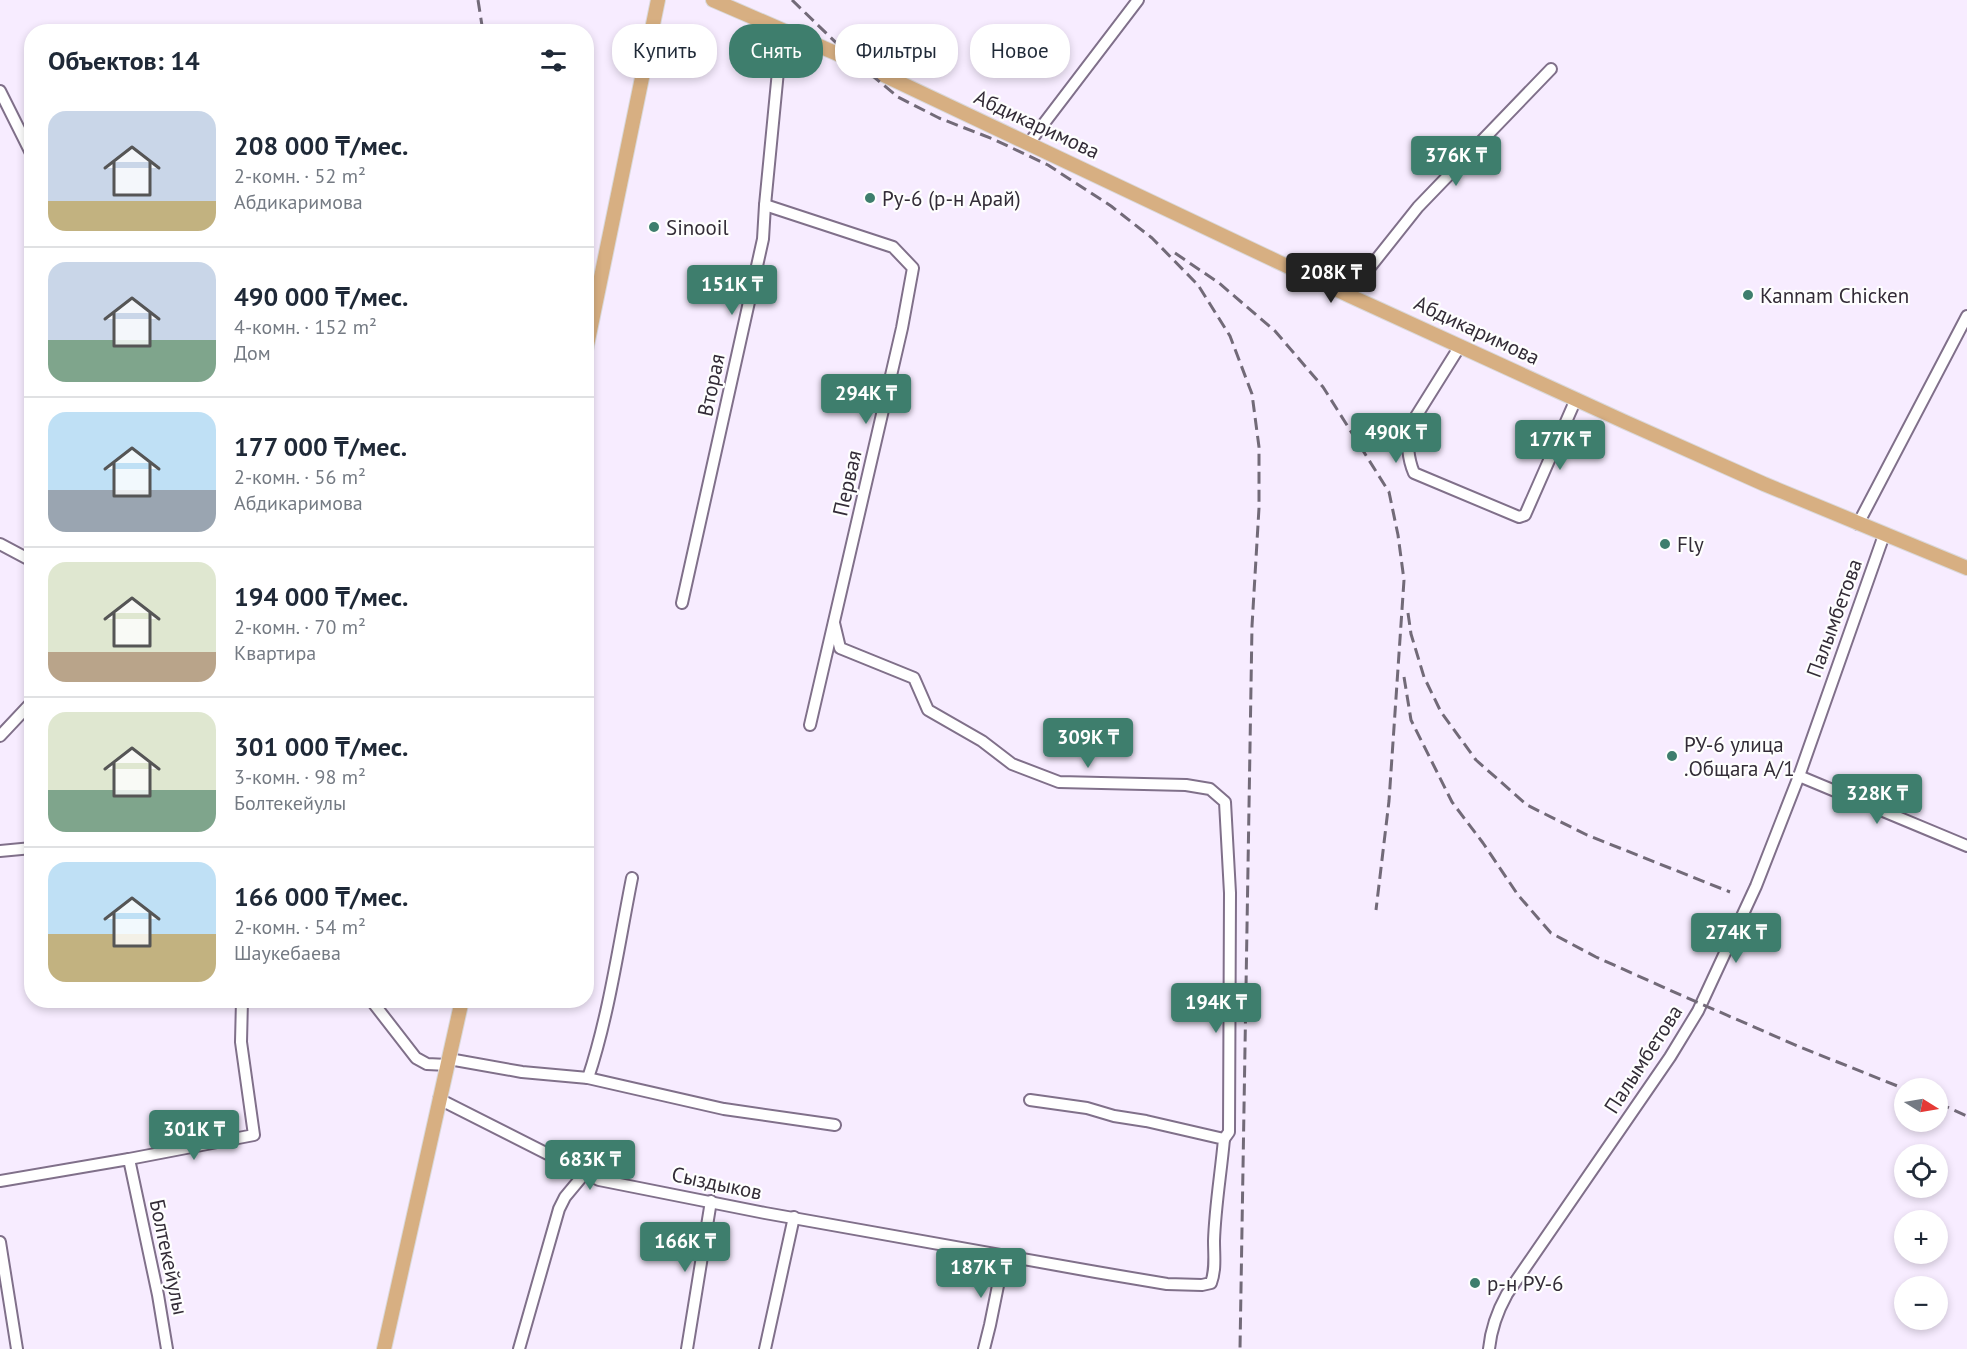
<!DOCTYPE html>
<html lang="ru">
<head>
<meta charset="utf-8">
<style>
  :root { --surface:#fff; --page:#f2f2f3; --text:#1f2937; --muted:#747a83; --line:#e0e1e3; --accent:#3e7e6d }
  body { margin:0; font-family:"PT Sans",sans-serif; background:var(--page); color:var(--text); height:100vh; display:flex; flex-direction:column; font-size:22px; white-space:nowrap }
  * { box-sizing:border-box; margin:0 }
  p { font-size:20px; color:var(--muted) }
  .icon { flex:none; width:33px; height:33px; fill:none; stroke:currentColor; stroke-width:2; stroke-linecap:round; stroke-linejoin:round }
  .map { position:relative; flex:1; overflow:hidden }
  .side { position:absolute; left:24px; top:24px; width:570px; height:984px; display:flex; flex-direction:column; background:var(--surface); border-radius:24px; box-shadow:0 3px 9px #0003 }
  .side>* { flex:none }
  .top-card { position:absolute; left:612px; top:24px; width:570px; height:54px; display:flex; gap:12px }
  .needle { width:39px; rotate:101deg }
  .controls { position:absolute; left:1894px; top:1078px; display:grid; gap:12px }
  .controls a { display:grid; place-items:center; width:54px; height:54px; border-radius:50%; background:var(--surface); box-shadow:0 3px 9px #0003; font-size:30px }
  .price { position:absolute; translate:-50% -51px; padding:0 14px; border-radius:6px; background:var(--accent); color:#fff; font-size:20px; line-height:39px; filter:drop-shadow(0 2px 3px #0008) }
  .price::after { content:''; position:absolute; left:50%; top:36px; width:18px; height:14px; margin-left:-9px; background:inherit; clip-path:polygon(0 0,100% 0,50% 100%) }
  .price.selected { background:#222; color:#fff }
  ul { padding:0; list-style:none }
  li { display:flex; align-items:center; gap:18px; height:150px; padding:0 24px }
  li+li { border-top:2px solid var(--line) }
  li span { display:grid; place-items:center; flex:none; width:168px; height:120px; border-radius:18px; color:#555 }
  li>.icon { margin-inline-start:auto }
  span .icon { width:72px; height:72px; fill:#fffc; stroke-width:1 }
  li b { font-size:26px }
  h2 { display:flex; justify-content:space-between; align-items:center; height:72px; padding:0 24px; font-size:26px }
  .chip { padding:0 21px; border-radius:24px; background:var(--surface); box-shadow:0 3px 9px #0003; font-size:21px; line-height:54px }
  .chip.selected { background:var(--accent); color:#fff }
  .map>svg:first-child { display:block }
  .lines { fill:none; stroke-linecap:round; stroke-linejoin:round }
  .minor-casing { stroke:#80708a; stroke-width:14 }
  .major-casing { stroke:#dad9db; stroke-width:16 }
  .minor { stroke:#fff; stroke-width:10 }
  .major { stroke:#d7af82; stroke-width:14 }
  .rail { stroke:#726a78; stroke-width:3; stroke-dasharray:12 6; stroke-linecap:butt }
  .poi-dot { fill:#3e7e6d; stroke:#fefefe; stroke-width:2 }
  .labels { text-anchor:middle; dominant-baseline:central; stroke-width:4.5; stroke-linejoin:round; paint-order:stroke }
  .street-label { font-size:21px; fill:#332c37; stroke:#fefefe }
  .poi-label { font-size:21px; fill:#332c37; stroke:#fefefe; text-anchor:start }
</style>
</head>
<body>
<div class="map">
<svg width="1967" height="1349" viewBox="0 0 1967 1349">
  <rect width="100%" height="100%" fill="#f7ecff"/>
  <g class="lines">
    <defs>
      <g id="minor">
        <polyline points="0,91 32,155"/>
        <polyline points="1029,143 1138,0"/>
        <polyline points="765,205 893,247 913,268 902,328 810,725"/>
        <polyline points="1348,295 1418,207 1551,69"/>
        <path d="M1460,346L1410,426C1406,440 1408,459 1414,473L1519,517L1525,515L1576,399"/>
        <polyline points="1858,524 1967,316"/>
        <polyline points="0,544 32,561"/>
        <polyline points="682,603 763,239 765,205 782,30"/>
        <polyline points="834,623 840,648 914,678 928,710 982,741 1012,764 1059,782 1186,785 1210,789 1225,802 1230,893 1229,1132 1224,1139"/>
        <polyline points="0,736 32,702"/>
        <polyline points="1799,776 1967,846"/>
        <polyline points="0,851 32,848"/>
        <polyline points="371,1000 416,1058 427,1064 448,1065"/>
        <path d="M449,1059L522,1072L588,1078C609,1015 619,943 632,878"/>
        <polyline points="588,1078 724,1109 835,1125"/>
        <path d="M439,1099L599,1180L765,1213L1096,1272L1167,1284L1202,1285L1211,1283C1216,1269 1214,1256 1214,1241C1215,1207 1221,1173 1224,1139L1146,1121L1114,1116L1087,1108L1030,1100"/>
        <polyline points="129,1159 254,1135 241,1042 242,1000"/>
        <polyline points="0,1181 129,1159 158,1295 167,1349"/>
        <polyline points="0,1242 17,1349"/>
        <polyline points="519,1349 559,1209 565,1197 585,1173"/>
        <polyline points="687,1349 711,1201"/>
        <polyline points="765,1349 794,1217"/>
        <polyline points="984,1349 990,1325 1004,1256"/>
        <path d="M1489,1349C1491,1328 1497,1312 1507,1294L1670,1057L1698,1011L1756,886L1799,776L1884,535"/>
      </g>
      <g id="major">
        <polyline points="713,0 856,62 1348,295 1623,421 1764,484 1967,568"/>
        <polyline points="586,350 658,0"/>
        <polyline points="384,1349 462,1000"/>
      </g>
    </defs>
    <!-- minor casing -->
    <use href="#minor" class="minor-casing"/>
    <!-- major casing -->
    <use href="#major" class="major-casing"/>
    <!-- minor -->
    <use href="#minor" class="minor"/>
    <!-- major -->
    <use href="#major" class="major"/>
    <!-- rail -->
    <g class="rail">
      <polyline points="478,0 483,32"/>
      <polyline points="792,0 856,62 898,97 939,118 993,139 1048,165 1111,206 1152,238 1198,285 1230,336 1252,394 1259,447 1259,508 1252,626 1240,1349"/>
      <polyline points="1175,253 1219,283 1275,331 1323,387 1389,492 1398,535 1404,580 1389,801 1376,910"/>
      <polyline points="1408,613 1411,634 1424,677 1441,712 1476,760 1527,805 1587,835 1730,892"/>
      <polyline points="1404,677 1411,720 1452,802 1483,843 1518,895 1551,933 1596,957 1683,996 1800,1047 1905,1089"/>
      <polyline points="1938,1103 1967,1116"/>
    </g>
  </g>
  <!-- markers -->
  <g class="poi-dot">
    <circle cx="870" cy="198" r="6"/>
    <circle cx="654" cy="227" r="6"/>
    <circle cx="1748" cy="295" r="6"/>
    <circle cx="1665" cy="544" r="6"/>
    <circle cx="1672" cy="756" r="6"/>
    <circle cx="1475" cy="1283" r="6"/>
  </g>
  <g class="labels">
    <!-- street labels -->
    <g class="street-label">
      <text transform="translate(1037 124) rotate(25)">Абдикаримова</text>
      <text transform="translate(1477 330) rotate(25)">Абдикаримова</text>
      <text transform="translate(711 385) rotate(-78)">Вторая</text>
      <text transform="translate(847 483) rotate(-77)">Первая</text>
      <text transform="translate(1834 618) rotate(-70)">Палымбетова</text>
      <text transform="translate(1643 1059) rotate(-57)">Палымбетова</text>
      <text transform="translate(717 1183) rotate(12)">Сыздыков</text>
      <text transform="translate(169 1257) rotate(78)">Болтекейулы</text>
    </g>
    <!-- poi labels -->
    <g class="poi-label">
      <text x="882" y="198">Ру-6 (р-н Арай)</text>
      <text x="666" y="227">Sinooil</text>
      <text x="1760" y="295">Kannam Chicken</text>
      <text x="1677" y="544">Fly</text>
      <text x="1684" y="744">РУ-6 улица<tspan x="1684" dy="24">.Общага А/1</tspan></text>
      <text x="1487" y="1283">р-н РУ-6</text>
    </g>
  </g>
</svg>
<div class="controls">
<a><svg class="needle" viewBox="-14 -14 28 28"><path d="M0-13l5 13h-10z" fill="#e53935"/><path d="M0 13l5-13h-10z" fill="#747a83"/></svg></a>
<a><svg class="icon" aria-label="locate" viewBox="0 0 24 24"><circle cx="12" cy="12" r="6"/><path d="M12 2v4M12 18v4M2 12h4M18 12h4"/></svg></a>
<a>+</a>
<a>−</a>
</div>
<b class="price" style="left:1456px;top:187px">376K ₸</b>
<b class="price selected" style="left:1331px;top:304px">208K ₸</b>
<b class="price" style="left:732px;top:316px">151K ₸</b>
<b class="price" style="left:866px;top:425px">294K ₸</b>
<b class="price" style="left:1396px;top:464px">490K ₸</b>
<b class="price" style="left:1560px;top:471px">177K ₸</b>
<b class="price" style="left:1088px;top:769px">309K ₸</b>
<b class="price" style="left:1877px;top:825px">328K ₸</b>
<b class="price" style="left:1736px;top:964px">274K ₸</b>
<b class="price" style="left:1216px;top:1034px">194K ₸</b>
<b class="price" style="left:194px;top:1161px">301K ₸</b>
<b class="price" style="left:590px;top:1191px">683K ₸</b>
<b class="price" style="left:685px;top:1273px">166K ₸</b>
<b class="price" style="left:981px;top:1299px">187K ₸</b>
<div class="top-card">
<a class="chip">Купить</a>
<a class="chip selected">Снять</a>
<a class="chip">Фильтры</a>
<a class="chip">Новое</a>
</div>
<section class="side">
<h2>Объектов: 14<svg class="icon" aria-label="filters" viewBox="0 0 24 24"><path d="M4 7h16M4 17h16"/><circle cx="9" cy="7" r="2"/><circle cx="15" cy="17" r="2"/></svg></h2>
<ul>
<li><span style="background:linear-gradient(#c9d6e8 75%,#c2b280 0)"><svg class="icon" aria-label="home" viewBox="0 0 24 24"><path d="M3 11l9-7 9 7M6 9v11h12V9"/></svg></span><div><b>208 000 ₸/мес.</b><p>2-комн. · 52 m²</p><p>Абдикаримова</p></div></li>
<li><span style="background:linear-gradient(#c9d6e8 65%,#7fa58c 0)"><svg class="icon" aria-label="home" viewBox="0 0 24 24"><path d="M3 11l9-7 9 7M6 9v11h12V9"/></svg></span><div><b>490 000 ₸/мес.</b><p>4-комн. · 152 m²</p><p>Дом</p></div></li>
<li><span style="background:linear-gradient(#bfe0f5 65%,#9aa5b1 0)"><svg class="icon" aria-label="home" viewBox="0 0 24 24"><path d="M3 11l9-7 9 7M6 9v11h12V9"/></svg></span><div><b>177 000 ₸/мес.</b><p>2-комн. · 56 m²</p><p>Абдикаримова</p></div></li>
<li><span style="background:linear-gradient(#dfe7d0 75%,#b9a48a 0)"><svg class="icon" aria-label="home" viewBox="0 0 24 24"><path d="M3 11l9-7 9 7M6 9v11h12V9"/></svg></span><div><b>194 000 ₸/мес.</b><p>2-комн. · 70 m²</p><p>Квартира</p></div></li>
<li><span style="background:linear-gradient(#dfe7d0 65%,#7fa58c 0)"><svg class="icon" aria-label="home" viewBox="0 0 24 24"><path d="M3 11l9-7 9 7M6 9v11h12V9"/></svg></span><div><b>301 000 ₸/мес.</b><p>3-комн. · 98 m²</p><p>Болтекейулы</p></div></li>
<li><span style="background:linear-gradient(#bfe0f5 60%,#c2b280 0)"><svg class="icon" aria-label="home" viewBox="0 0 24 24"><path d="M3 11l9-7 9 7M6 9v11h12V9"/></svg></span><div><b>166 000 ₸/мес.</b><p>2-комн. · 54 m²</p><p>Шаукебаева</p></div></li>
</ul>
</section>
</div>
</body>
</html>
